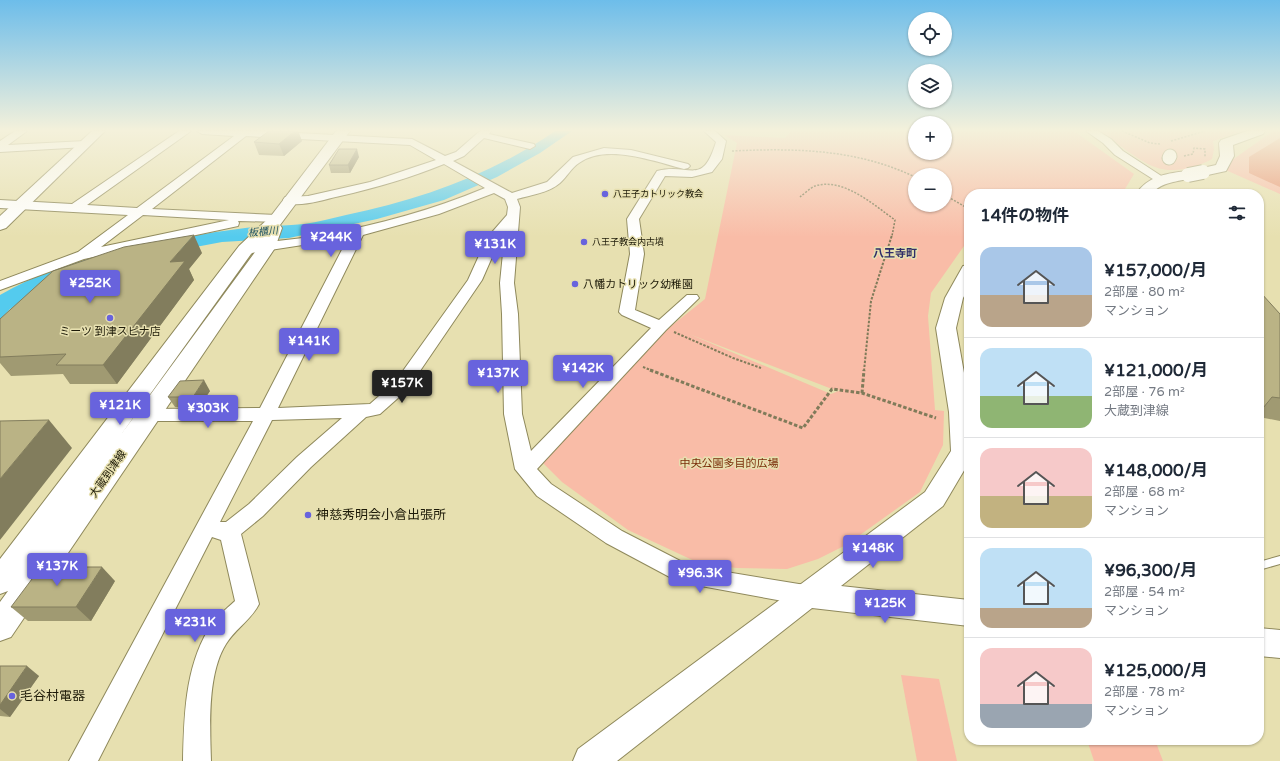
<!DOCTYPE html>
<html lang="ja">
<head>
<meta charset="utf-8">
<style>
  :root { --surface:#fff; --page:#f2f2f3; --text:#1f2937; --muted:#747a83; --line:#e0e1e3; --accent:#6863dd }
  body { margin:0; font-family:"Varela Round","Noto Sans JP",sans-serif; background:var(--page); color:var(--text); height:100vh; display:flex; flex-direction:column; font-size:15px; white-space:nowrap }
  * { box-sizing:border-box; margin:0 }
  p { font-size:13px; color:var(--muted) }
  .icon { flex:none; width:22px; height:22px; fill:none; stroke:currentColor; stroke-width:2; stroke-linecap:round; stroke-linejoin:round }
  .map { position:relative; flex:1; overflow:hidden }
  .details { position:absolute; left:964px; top:189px; width:300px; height:556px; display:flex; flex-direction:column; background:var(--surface); border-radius:16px; box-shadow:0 1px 3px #0004 }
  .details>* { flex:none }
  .tools { position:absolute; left:908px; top:12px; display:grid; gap:8px }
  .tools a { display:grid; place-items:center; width:44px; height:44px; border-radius:50%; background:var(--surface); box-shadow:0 1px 3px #0004; font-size:20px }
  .price { position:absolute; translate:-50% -34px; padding:0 9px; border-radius:4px; background:var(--accent); color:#fff; font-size:13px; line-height:26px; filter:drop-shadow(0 1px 2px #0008) }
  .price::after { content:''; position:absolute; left:50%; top:24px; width:12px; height:9px; margin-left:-6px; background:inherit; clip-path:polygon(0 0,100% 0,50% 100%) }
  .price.selected { background:#222; color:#fff }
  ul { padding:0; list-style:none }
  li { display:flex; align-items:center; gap:12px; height:100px; padding:0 16px }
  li+li { border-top:1px solid var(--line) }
  li span { display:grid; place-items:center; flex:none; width:112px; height:80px; border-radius:12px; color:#555 }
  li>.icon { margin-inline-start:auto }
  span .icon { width:48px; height:48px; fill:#fffc; stroke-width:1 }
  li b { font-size:17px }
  h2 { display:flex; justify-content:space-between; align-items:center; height:48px; padding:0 16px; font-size:17px }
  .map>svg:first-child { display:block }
  .green { fill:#f9bca7; fill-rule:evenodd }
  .forest { fill:#ea9272 }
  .water { fill:#54cbee }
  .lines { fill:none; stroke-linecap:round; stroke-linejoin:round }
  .service-casing { stroke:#8f895c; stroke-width:2 }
  .pedestrian-casing { stroke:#8f895c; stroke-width:15 }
  .minor-casing { stroke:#8f895c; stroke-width:2 }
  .tertiary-casing { stroke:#8f895c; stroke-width:2 }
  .secondary-casing { stroke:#8f895c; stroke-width:2 }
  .path-far2 { stroke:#807b5a; stroke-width:1.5; stroke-dasharray:2 1.5; stroke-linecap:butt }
  .path-far1 { stroke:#807b5a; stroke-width:2; stroke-dasharray:2.5 1.5; stroke-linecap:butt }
  .path { stroke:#807b5a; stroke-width:3; stroke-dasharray:3.5 2; stroke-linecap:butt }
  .service { fill:#fff; fill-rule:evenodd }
  .pedestrian { stroke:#fff; stroke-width:13 }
  .minor { fill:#fff; fill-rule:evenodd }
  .tertiary { fill:#fff; fill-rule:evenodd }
  .secondary { fill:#fff; fill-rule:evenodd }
  .tertiary-bridge-casing { stroke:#8f895c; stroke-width:16; stroke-linecap:butt }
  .tertiary-bridge { stroke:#fff; stroke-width:14 }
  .wall { fill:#a09a72 }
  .shaded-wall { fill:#827d5d }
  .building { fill:#bab385; stroke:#827d5d }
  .poi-dot { fill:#6863dd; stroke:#e7e0b0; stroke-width:1.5 }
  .labels { text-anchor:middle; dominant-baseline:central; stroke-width:3; stroke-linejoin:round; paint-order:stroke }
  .far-poi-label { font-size:9px; fill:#1d1a08; stroke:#e7e0b0; text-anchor:start }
  .far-water-label { font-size:10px; font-style:italic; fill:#235564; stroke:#e7e0b0 }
  .far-quarter-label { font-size:11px; font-weight:bold; fill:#2f2d68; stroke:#e7e0b0 }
  .poi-label { font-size:11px; fill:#1d1a08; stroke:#e7e0b0; text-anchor:start }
  .park-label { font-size:11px; fill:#7a2c09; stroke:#e7e0b0 }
  .street-label { font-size:11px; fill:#1d1a08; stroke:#e7e0b0 }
  .near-poi-label { font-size:13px; fill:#1d1a08; stroke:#e7e0b0; text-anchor:start }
</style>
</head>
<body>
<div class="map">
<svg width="1280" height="761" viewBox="0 0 1280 761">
  <rect width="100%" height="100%" fill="#e7e0b0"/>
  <!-- green -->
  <g class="green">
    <path d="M791,131H915V153H945V131H1074L1134,174L1122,194H969V243L964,246L931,293L928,316L935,410L944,411L943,445L920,492L846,545L818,559L787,569L737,568L701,564L628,530L562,482L542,462L670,327L705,299L737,143L724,135L785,138ZM915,175H945V205H915ZM689,334L832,389L841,390L831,394Z"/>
    <path d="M1099,131H1243L1213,141L1214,149L1212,159C1196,168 1173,174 1155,167C1138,161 1115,141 1099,131Z"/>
    <polygon points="1273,131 1280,131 1280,194 1221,168"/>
    <polygon points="901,675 939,679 957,761 917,761"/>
    <polygon points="1087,740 1155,740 1163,761 1094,761"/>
  </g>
  <!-- forest -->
  <polygon class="forest" points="1280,138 1280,187 1249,173 1249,157"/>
  <!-- water -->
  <path class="water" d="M555,131H572L540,153L497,177L444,200L377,219L289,238L222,242L169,252L48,286L10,309L0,320V295C44,269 93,257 142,246C174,239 206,233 238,229C260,226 282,226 304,224C318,222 332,218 346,215C420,200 493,174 555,131Z"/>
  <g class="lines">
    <defs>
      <polygon id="service" points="1280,556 1280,564 1259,570 1259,562"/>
      <polyline id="pedestrian" points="1169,158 1170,156"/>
      <g id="minor">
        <polygon points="15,131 27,131 8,145 85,141 90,144 85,147 0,152 0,141"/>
        <path d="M179,131H191L87,205L137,208L234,136L202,134L197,131H259L412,139L445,156L456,152L480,131H491L489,134L534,144L535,146L530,149L484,138L464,156L453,161L512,193L547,182L573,157L604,148L631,150L688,164L690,166L688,168L684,169C655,162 607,143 579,163C571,168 567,177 560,183C548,193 531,195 517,199L520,207L514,283L518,314L522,414L531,451L651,328L622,315L619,312L630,254L627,219L657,171C690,162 702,188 716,142L704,131H715L726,141L722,159L712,172L692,177L665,176L639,219L644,254L635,310L659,320L687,295H697L699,298L666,330L537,469L551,484L622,531L690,566L805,585L813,588L816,595L813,602L805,605L679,582L606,543L537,496L515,469L504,414L502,314L500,283L505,233L500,239L482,280L407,390L380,414L366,417L311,467L263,516L241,534L259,604C251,620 235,629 226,644C207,674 210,727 211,761H183C184,717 185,669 208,630C214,619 225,610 235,601L221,540L212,537L98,761H69L253,421H149L143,419L140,415L143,411L149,409L260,408L348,238L245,254L240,253L238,250L240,247C266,241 295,240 322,235C378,225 432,210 485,188L444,164C410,178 375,188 340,196C322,200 303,207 285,203L283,200L285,197L308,196L370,182L436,160L410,145L246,136L152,209L277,215L281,216L283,219L281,222L238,221L239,223L238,226L84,259L0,290V281L78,252L128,215L0,208V200L72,204ZM494,193L505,199L508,207L507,215L487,238L468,280L395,382L370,404L278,408L363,235L439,214ZM143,215L229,220L101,247ZM342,418L297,457L249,504L226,522H220L272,420Z"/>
        <polygon points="1086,131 1098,131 1111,139 1123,151 1166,179 1160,182 1156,181 1115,155 1103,143"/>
      </g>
      <g id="tertiary">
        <polygon points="92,131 105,131 6,228 0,230 0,216"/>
        <polygon points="1247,131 1265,131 1263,134 1233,145 1234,156 1226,171 1203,176 1198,175 1196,172 1198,169 1216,165 1220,156 1219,143 1221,140"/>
        <path d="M1188,171L1193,172L1195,175L1193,178C1177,182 1163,181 1151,194H1136C1148,176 1168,173 1188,171Z"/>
        <polygon points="969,265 969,287 963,298 956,328 969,401 969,462 943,506 841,586 969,600 969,626 812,608 617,761 573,761 578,749 793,590 795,586 801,584 925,492 951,451 949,412 936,328 945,298 963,266"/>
        <polygon points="1259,628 1280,630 1280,658 1259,656"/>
      </g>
      <path id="secondary" d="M336,131H350L280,225L282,228L275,248L11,637L0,641V602L8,591L0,594V559L239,246L271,216ZM258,247V248L120,436L251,254Z"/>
    </defs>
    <!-- service casing -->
    <use href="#service" class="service-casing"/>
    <!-- pedestrian casing -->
    <use href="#pedestrian" class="pedestrian-casing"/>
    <!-- minor casing -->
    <use href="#minor" class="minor-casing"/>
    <!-- tertiary casing -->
    <use href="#tertiary" class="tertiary-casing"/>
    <!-- secondary casing -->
    <use href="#secondary" class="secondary-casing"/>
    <!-- path-far2 -->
    <g class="path-far2">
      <polyline points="1122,131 1150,143 1160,144"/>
      <polyline points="1171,141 1205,131"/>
      <path d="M732,151C795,148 857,149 915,177"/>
      <polyline points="1184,156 1193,154 1194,148 1205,149 1205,157"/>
      <polyline points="945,195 969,209"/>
      <path d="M800,197C804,194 810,188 815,186C843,177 874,205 895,220L892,236"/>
    </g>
    <!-- path-far1 -->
    <g class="path-far1">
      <polyline points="674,332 733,358 761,368"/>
      <polyline points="643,367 653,371"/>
      <polyline points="864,371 871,301 892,235"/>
    </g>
    <!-- path -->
    <g class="path">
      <polyline points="650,370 803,428 832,389 862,393 936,418"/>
      <polyline points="862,393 864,370"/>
    </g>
    <!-- service -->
    <use href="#service" class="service"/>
    <!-- pedestrian -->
    <use href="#pedestrian" class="pedestrian"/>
    <!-- minor -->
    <use href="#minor" class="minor"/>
    <!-- tertiary -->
    <use href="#tertiary" class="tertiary"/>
    <!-- secondary -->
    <use href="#secondary" class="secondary"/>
    <defs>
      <polyline id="tertiary-bridge" points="1188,175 1203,172"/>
    </defs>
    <!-- tertiary-bridge casing -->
    <use href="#tertiary-bridge" class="tertiary-bridge-casing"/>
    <!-- tertiary-bridge -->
    <use href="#tertiary-bridge" class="tertiary-bridge"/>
  </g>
  <!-- wall -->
  <g class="wall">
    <polygon points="269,131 298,131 302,141 284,156 259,155 254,142"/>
    <polygon points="359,157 350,173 331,173 329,165"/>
    <polygon points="202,253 189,269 194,280 117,384 70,384 63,374 11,376 0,363 0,319"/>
    <polygon points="1259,293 1280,314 1280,421 1259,417"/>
    <polygon points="210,391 199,407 175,407 168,397"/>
    <polygon points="115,581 91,621 28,621 11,607"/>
    <polygon points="0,666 39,676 10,717 0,716"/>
  </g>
  <!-- shaded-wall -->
  <g class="shaded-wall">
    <polygon points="295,131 298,131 302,141 284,156 279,144"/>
    <polygon points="357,149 359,157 350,173 348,165"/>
    <polygon points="194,235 202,253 189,269 194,280 117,384 103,365 170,262"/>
    <polygon points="204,380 210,391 199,407 193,397"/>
    <polygon points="49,420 72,448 0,540 0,479"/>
    <polygon points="102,567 115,581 91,621 76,607"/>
    <polygon points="27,666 39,676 10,717 0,709 0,705"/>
  </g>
  <!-- building -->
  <g class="building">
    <polygon points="269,131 295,131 279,144 254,142"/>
    <polygon points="339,149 357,149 348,165 329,165"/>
    <polygon points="194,235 170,262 185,261 103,365 56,365 66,354 0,357 0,319 53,271 124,247"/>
    <polygon points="1259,293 1261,293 1280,314 1280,398 1272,397 1259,413"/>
    <polygon points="204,380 193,397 168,397 180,381"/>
    <polygon points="49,420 0,479 0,421"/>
    <polygon points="41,567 102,567 76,607 11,607"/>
    <polygon points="0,666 27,666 0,705"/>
  </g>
  <!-- sky -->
  <linearGradient id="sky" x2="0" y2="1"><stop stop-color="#6dbdea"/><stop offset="0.55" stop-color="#f4f1db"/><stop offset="1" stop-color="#f4f1db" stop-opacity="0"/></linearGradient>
  <rect width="1280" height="237" fill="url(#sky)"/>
  <!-- markers -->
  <g class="poi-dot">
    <circle cx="605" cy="194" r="4"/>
    <circle cx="584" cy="242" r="4"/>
    <circle cx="575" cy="284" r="4"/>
    <circle cx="110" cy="318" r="4"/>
    <circle cx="308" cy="515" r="4"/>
    <circle cx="12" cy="696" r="4"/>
  </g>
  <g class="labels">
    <!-- far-poi labels -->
    <g class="far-poi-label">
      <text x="613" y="194">八王子カトリック教会</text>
      <text x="592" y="242">八王子教会内古墳</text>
    </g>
    <!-- far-water labels -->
    <g class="far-water-label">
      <text transform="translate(263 232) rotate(-5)">板櫃川</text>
    </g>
    <!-- far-quarter labels -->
    <g class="far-quarter-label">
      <text x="895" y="253">八王寺町</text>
    </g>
    <!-- poi labels -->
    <g class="poi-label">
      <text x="583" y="284">八幡カトリック幼稚園</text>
      <text x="110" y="331" text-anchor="middle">ミーツ 到津スピナ店</text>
    </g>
    <!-- park labels -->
    <g class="park-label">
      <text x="729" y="463">中央公園多目的広場</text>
    </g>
    <!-- street labels -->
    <g class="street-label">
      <text transform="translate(108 474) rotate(-55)">大蔵到津線</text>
    </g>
    <!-- near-poi labels -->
    <g class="near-poi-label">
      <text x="316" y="515">神慈秀明会小倉出張所</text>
      <text x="20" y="696">毛谷村電器</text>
    </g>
  </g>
</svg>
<div class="tools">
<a><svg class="icon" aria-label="locate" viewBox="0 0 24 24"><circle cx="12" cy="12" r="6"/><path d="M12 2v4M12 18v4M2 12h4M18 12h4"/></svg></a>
<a><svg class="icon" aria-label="layers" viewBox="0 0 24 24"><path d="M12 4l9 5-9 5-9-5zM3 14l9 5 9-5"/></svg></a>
<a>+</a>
<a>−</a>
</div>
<b class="price" style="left:331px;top:258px">¥244K</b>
<b class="price" style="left:495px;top:265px">¥131K</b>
<b class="price" style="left:90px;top:304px">¥252K</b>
<b class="price" style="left:309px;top:362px">¥141K</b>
<b class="price" style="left:583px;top:389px">¥142K</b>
<b class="price" style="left:498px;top:394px">¥137K</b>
<b class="price selected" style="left:402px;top:404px">¥157K</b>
<b class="price" style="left:120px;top:426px">¥121K</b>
<b class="price" style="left:208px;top:429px">¥303K</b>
<b class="price" style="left:873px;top:569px">¥148K</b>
<b class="price" style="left:57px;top:587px">¥137K</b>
<b class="price" style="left:700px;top:594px">¥96.3K</b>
<b class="price" style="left:885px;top:624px">¥125K</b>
<b class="price" style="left:195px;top:643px">¥231K</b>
<section class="details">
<h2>14件の物件<svg class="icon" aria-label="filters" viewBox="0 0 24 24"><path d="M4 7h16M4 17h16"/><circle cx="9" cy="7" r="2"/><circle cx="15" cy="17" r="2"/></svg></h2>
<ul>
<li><span style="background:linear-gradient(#a9c7e8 60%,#b9a48a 0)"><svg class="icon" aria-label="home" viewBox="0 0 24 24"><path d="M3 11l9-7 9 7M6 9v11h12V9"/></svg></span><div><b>¥157,000/月</b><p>2部屋 · 80 m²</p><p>マンション</p></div></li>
<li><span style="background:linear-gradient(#bfe0f5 60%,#8fb573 0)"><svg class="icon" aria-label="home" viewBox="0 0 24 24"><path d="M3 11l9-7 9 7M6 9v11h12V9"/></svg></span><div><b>¥121,000/月</b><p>2部屋 · 76 m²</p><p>大蔵到津線</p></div></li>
<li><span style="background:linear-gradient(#f6c9c9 60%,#c2b280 0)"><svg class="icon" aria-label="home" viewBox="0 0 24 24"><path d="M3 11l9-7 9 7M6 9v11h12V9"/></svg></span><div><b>¥148,000/月</b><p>2部屋 · 68 m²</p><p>マンション</p></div></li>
<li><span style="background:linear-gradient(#bfe0f5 75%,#b9a48a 0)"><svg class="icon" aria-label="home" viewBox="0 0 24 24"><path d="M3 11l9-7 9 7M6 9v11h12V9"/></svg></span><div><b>¥96,300/月</b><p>2部屋 · 54 m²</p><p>マンション</p></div></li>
<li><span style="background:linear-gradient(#f6c9c9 70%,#9aa5b1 0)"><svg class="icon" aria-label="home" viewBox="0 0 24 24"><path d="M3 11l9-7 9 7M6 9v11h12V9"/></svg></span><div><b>¥125,000/月</b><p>2部屋 · 78 m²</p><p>マンション</p></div></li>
</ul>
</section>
</div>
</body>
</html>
